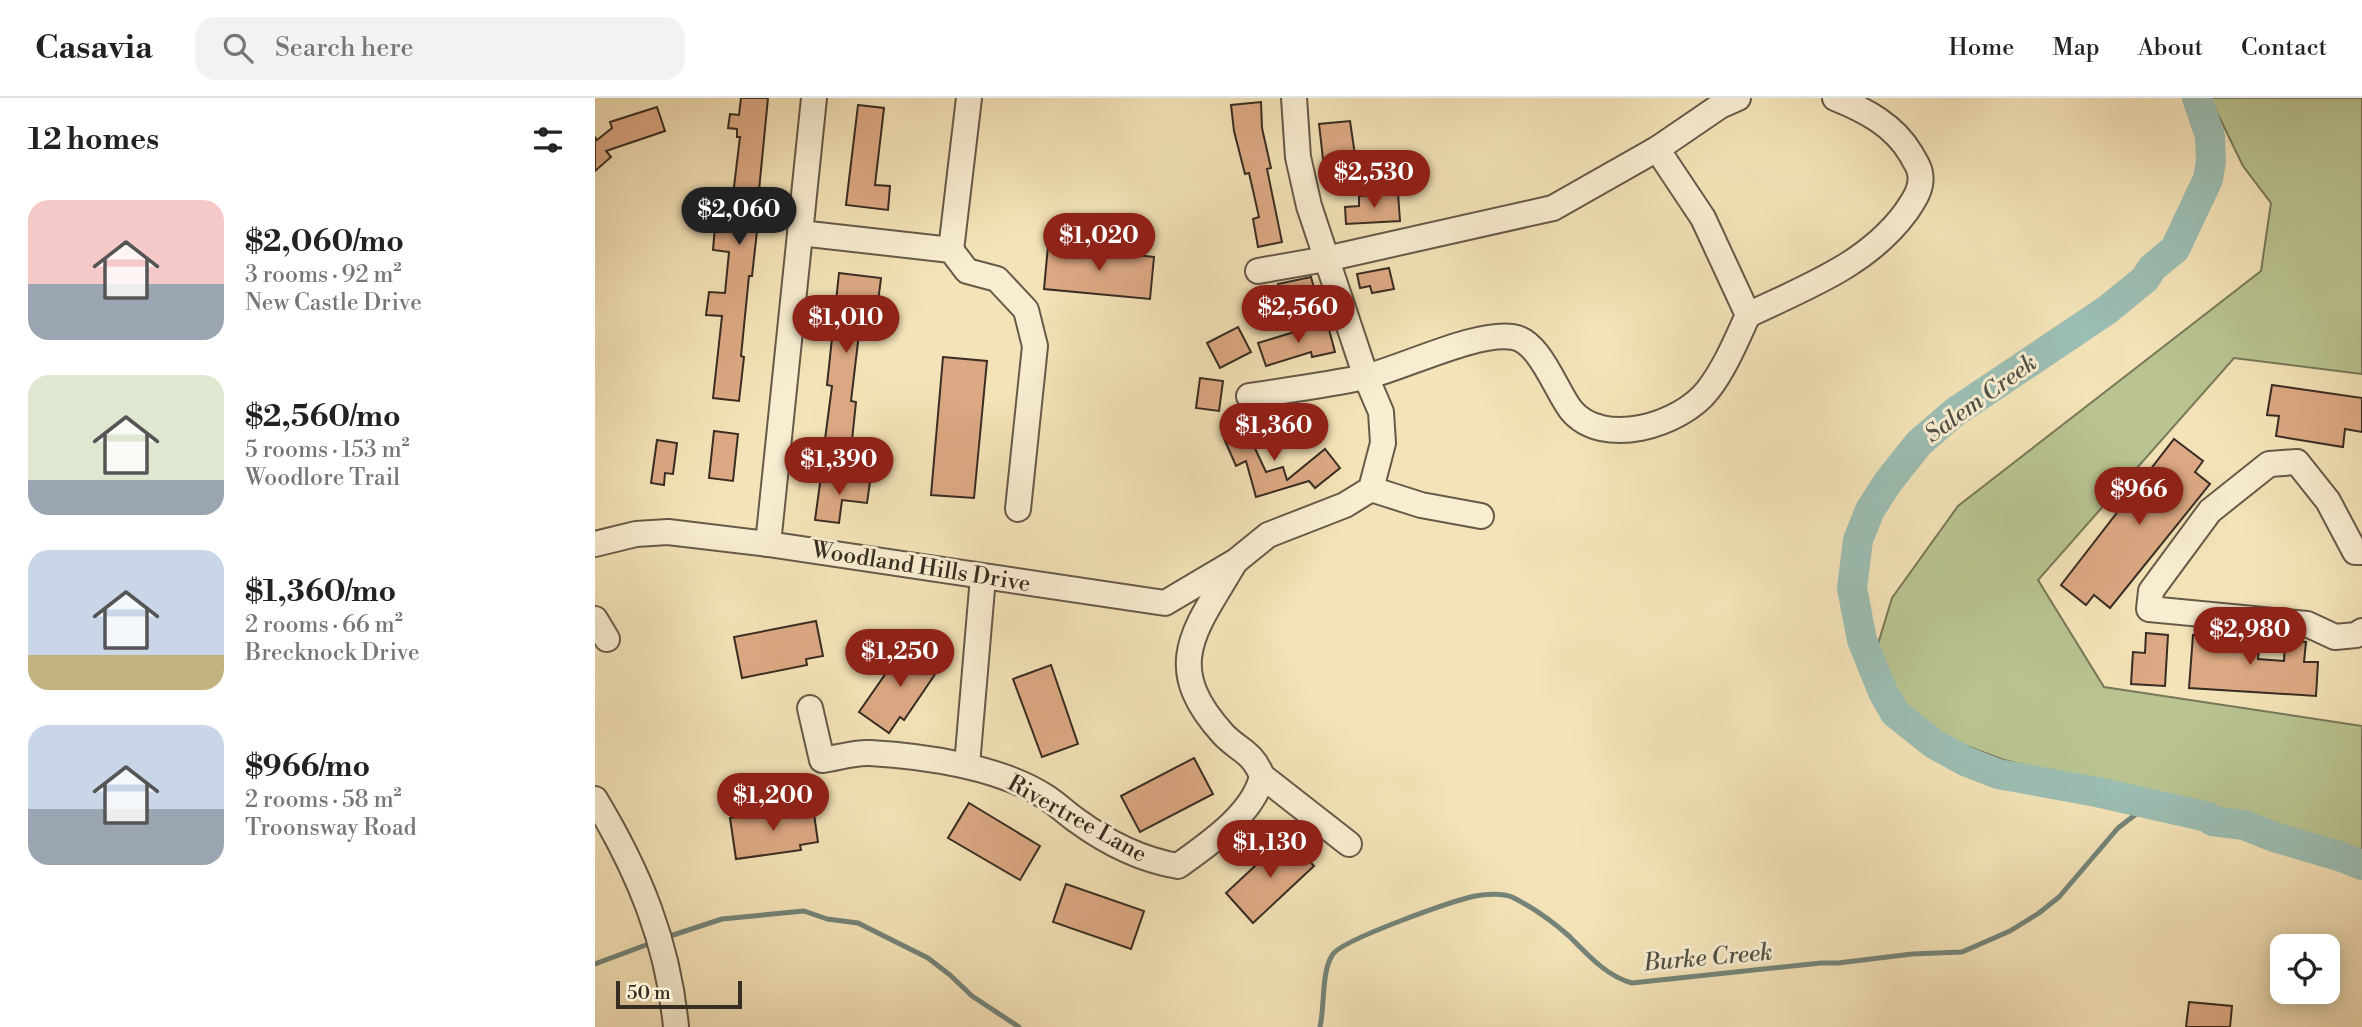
<!DOCTYPE html>
<html lang="en">
<head>
<meta charset="utf-8">
<style>
  :root { --surface:#fff; --page:#f2f2f2; --text:#222; --muted:#767676; --line:#e0e0e0; --accent:#8f2418 }
  body { margin:0; font-family:"Libre Bodoni",serif; background:var(--page); color:var(--text); height:100vh; display:flex; flex-direction:column; font-size:26px; white-space:nowrap }
  * { box-sizing:border-box; margin:0 }
  p { font-size:23px; color:var(--muted) }
  .icon { flex:none; width:38px; height:38px; fill:none; stroke:currentColor; stroke-width:2; stroke-linecap:round; stroke-linejoin:round }
  .map { position:relative; flex:1; overflow:hidden }
  .side { display:flex; flex-direction:column; background:var(--surface); width:595px }
  .side>* { flex:none }
  .tools { position:absolute; left:1675px; top:836px; display:grid; gap:14px }
  .tools a { display:grid; place-items:center; width:70px; height:70px; border-radius:14px; background:var(--surface); box-shadow:0 4px 18px #0003; font-size:35px }
  .scale { position:absolute; left:21px; bottom:18px; width:126px; box-sizing:border-box; padding-left:7px; border:4px solid #372d22; border-top:0; font-size:19px; line-height:24px; white-space:nowrap; color:#372d22; -webkit-text-stroke:5px #f8edd1; paint-order:stroke }
  .price { position:absolute; translate:-50% -60px; padding:0 16px; border-radius:24px; background:var(--accent); color:#fff; font-size:23px; line-height:46px; filter:drop-shadow(0 2px 4px #0008) }
  .price::after { content:''; position:absolute; left:50%; top:42px; width:21px; height:16px; margin-left:-10px; background:inherit; clip-path:polygon(0 0,100% 0,50% 100%) }
  .price.current { background:#222; color:#fff }
  ul { padding:0; list-style:none }
  li { display:flex; align-items:center; gap:21px; height:175px; padding:0 28px }
  li span { display:grid; place-items:center; flex:none; width:196px; height:140px; border-radius:21px; color:#555 }
  li>.icon { margin-inline-start:auto }
  span .icon { width:84px; height:84px; fill:#fffc; stroke-width:1 }
  li b { font-size:30px }
  h2 { display:flex; justify-content:space-between; align-items:center; height:84px; padding:0 28px; font-size:30px }
  header { display:flex; align-items:center; gap:42px; box-sizing:border-box; height:98px; padding:0 35px; background:var(--surface); border-bottom:2px solid var(--line) }
  header strong { font-size:33px }
  nav { display:flex; gap:38px; margin-inline-start:auto; font-size:24px }
  .search { width:490px; height:63px; background:var(--page); display:flex; align-items:center; gap:18px; box-sizing:border-box; padding:0 24px; border-radius:21px; color:var(--muted); font-size:26px }
  main { display:flex; flex:1; min-height:0 }
  .map>svg:first-child { display:block }
  .green { fill:#b9c491; stroke:#78785a; stroke-width:2 }
  .lines { fill:none; stroke-linecap:round; stroke-linejoin:round }
  .stream { stroke:#748479; stroke-width:5 }
  .river { stroke:#9cbeb3; stroke-width:30 }
  .building { fill:#dda984; stroke:#372d22; stroke-width:2 }
  .minor-casing { stroke:#665a48; stroke-width:28 }
  .minor { stroke:#f8edd1; stroke-width:24 }
  .labels { text-anchor:middle; dominant-baseline:central; stroke-width:6; stroke-linejoin:round; paint-order:stroke }
  .street-label { font-size:23px; fill:#372d22; stroke:#f8edd1 }
  .water-label { font-size:24px; font-style:italic; fill:#505146; stroke:#f8edd1 }
</style>
</head>
<body>
<header>
<strong>Casavia</strong>
<div class="search"><svg class="icon" aria-label="search" viewBox="0 0 24 24"><circle cx="10" cy="10" r="6"/><path d="M15 15l6 6"/></svg>Search here</div>
<nav><a>Home</a><a>Map</a><a>About</a><a>Contact</a></nav>
</header>
<main>
<section class="side">
<h2>12 homes<svg class="icon" aria-label="filters" viewBox="0 0 24 24"><path d="M4 7h16M4 17h16"/><circle cx="9" cy="7" r="2"/><circle cx="15" cy="17" r="2"/></svg></h2>
<ul>
<li><span style="background:linear-gradient(#f6c9c9 60%,#9aa5b1 0)"><svg class="icon" aria-label="home" viewBox="0 0 24 24"><path d="M3 11l9-7 9 7M6 9v11h12V9"/></svg></span><div><b>$2,060/mo</b><p>3 rooms · 92 m²</p><p>New Castle Drive</p></div></li>
<li><span style="background:linear-gradient(#dfe7d0 75%,#9aa5b1 0)"><svg class="icon" aria-label="home" viewBox="0 0 24 24"><path d="M3 11l9-7 9 7M6 9v11h12V9"/></svg></span><div><b>$2,560/mo</b><p>5 rooms · 153 m²</p><p>Woodlore Trail</p></div></li>
<li><span style="background:linear-gradient(#c9d6e8 75%,#c2b280 0)"><svg class="icon" aria-label="home" viewBox="0 0 24 24"><path d="M3 11l9-7 9 7M6 9v11h12V9"/></svg></span><div><b>$1,360/mo</b><p>2 rooms · 66 m²</p><p>Brecknock Drive</p></div></li>
<li><span style="background:linear-gradient(#c9d6e8 60%,#9aa5b1 0)"><svg class="icon" aria-label="home" viewBox="0 0 24 24"><path d="M3 11l9-7 9 7M6 9v11h12V9"/></svg></span><div><b>$966/mo</b><p>2 rooms · 58 m²</p><p>Troonsway Road</p></div></li>
</ul>
</section>
<div class="map">
<svg width="1767" height="929" viewBox="0 0 1767 929">
  <rect width="100%" height="100%" fill="#f4e3b8"/>
  <filter id="stains"><feTurbulence type="fractalNoise" baseFrequency=".00286" numOctaves="4"/><feColorMatrix values="0 0 0 0 .2 0 0 0 0 .09 0 0 0 0 .02 0 0 0 .5 -.17"/></filter>
  <radialGradient id="worn" r=".72"><stop offset=".6" stop-color="#630" stop-opacity="0"/><stop offset="1" stop-color="#630" stop-opacity=".3"/></radialGradient>
  <!-- green -->
  <polygon class="green" points="1615,0 1767,0 1767,276 1639,260 1443,482 1509,589 1767,628 1767,755 1667,725 1409,662 1342,637 1302,600 1283,546 1297,500 1363,408 1666,173 1676,105 1648,68"/>
  <g class="lines">
    <!-- stream -->
    <g class="stream">
      <polyline points="72,839 127,821 209,813 232,821 263,825 333,860 355,877 377,898 424,929"/>
      <polyline points="0,866 59,844"/>
      <path d="M725,929C730,907 726,873 738,856C749,841 857,803 880,798C890,796 908,795 917,799C937,809 958,824 974,838C992,856 1011,878 1037,885L1226,865H1243L1317,856L1367,854L1415,833L1444,815L1464,799L1523,730L1553,707"/>
    </g>
    <!-- river -->
    <polyline class="river" points="1602,0 1615,38 1616,63 1613,81 1580,151 1557,170 1550,181 1512,212 1360,314 1324,345 1293,384 1275,412 1263,442 1257,490 1267,542 1288,594 1300,615 1339,646 1370,663 1403,676 1502,694 1613,719 1617,723 1649,727 1679,739 1744,758 1767,767"/>
  </g>
  <!-- building -->
  <g class="building">
    <polygon points="146,0 173,0 160,133 162,133 157,178 154,178 146,258 149,259 144,303 118,300 127,218 111,217 114,194 130,195 134,154 118,152 120,128 134,130 145,39 142,39 142,31 133,30 135,16 144,17"/>
    <polygon points="666,4 667,30 676,70 672,71 687,144 663,149 658,121 664,119 654,75 650,76 639,33 636,7"/>
    <polygon points="263,7 289,10 280,87 295,88 293,112 251,107"/>
    <polygon points="62,9 70,33 11,53 16,59 0,73 0,39 2,42 17,30 15,24"/>
    <polygon points="755,23 760,57 728,61 724,26"/>
    <polygon points="803,95 805,123 751,126 750,109 764,108 764,98"/>
    <polygon points="453,148 559,159 555,201 449,191"/>
    <polygon points="794,170 799,191 777,195 775,188 765,190 762,176"/>
    <polygon points="244,175 286,180 283,204 268,202 256,303 261,304 256,352 229,349 237,288 232,287"/>
    <polygon points="716,179 722,201 689,210 683,186"/>
    <polygon points="732,224 740,254 717,259 716,254 671,268 663,245"/>
    <polygon points="643,229 656,254 625,270 612,245"/>
    <polygon points="348,259 392,263 379,400 336,397"/>
    <polygon points="605,280 628,283 624,313 601,310"/>
    <polygon points="1677,287 1767,300 1767,334 1750,331 1748,349 1681,338 1684,318 1672,317"/>
    <polygon points="658,322 666,340 657,344 671,374 688,369 692,382 730,351 745,370 720,390 714,383 661,399 651,363 641,368 627,336"/>
    <polygon points="119,333 143,336 138,383 114,380"/>
    <polygon points="1579,341 1608,363 1600,374 1615,386 1515,510 1499,497 1491,507 1466,487"/>
    <polygon points="62,342 82,345 78,376 70,375 69,387 56,385"/>
    <polygon points="226,378 275,384 272,405 247,402 244,425 220,422"/>
    <polygon points="221,523 228,558 211,561 212,567 147,580 139,539"/>
    <polygon points="1551,535 1573,537 1570,588 1536,586 1538,554 1550,555"/>
    <polygon points="1598,537 1665,541 1663,561 1689,563 1690,543 1711,544 1709,564 1723,564 1721,598 1594,590"/>
    <polygon points="312,545 345,569 309,622 305,619 294,635 264,614"/>
    <polygon points="456,567 483,646 447,659 418,581"/>
    <polygon points="599,660 618,696 545,734 526,698"/>
    <polygon points="374,705 445,748 425,782 353,740"/>
    <polygon points="218,709 223,744 205,747 206,752 141,761 135,720"/>
    <polygon points="692,738 719,768 658,825 631,795"/>
    <polygon points="471,786 549,813 536,851 458,824"/>
    <polygon points="1594,904 1637,908 1635,929 1591,929"/>
  </g>
  <g class="lines">
    <defs>
      <g id="minor">
        <polyline points="205,135 356,152 372,173 402,181 431,212 440,248 423,411"/>
        <polyline points="356,152 374,0"/>
        <polyline points="663,173 731,161 958,110 1062,51 1125,8 1143,0"/>
        <path d="M1153,217C1211,189 1272,167 1311,114C1319,102 1328,90 1325,75C1324,68 1319,62 1316,56C1299,27 1270,12 1240,0"/>
        <path d="M654,298C693,292 732,287 770,279C808,270 881,233 918,239C945,243 961,293 976,312C1008,351 1086,327 1113,292C1130,270 1141,243 1153,217L1108,120L1062,51"/>
        <polyline points="776,391 826,407 886,418"/>
        <polyline points="0,446 41,436 73,434 173,446 570,505 641,463 673,437 750,407 776,391 788,345 786,314 771,279 714,108 703,59 699,0"/>
        <polyline points="173,446 219,0"/>
        <polyline points="1767,454 1760,454 1733,403 1702,364 1674,366 1615,413 1556,493 1554,511 1712,526 1740,539 1761,537 1767,533"/>
        <path d="M640,464C601,531 565,567 628,636C644,653 657,653 667,678L754,746"/>
        <polyline points="0,521 12,541"/>
        <path d="M215,610L227,662C242,660 260,654 275,655C329,658 405,669 451,699C462,706 471,715 481,722C511,744 547,762 583,768C612,747 659,716 667,678"/>
        <polyline points="372,667 388,479"/>
        <path d="M0,701C44,774 73,844 81,929"/>
      </g>
    </defs>
    <!-- minor casing -->
    <use href="#minor" class="minor-casing"/>
    <!-- minor -->
    <use href="#minor" class="minor"/>
  </g>
  <g class="labels">
    <!-- street labels -->
    <g class="street-label">
      <text transform="translate(326 469) rotate(9)">Woodland Hills Drive</text>
      <text transform="translate(482 721) rotate(29)">Rivertree Lane</text>
    </g>
    <!-- water labels -->
    <g class="water-label">
      <text transform="translate(1386 301) rotate(-36)">Salem Creek</text>
      <text transform="translate(1113 860) rotate(-5)">Burke Creek</text>
    </g>
  </g>
  <rect width="100%" height="100%" filter="url(#stains)"/>
  <rect width="100%" height="100%" fill="url(#worn)"/>
</svg>
<div class="tools">
<a><svg class="icon" aria-label="locate" viewBox="0 0 24 24"><circle cx="12" cy="12" r="6"/><path d="M12 2v4M12 18v4M2 12h4M18 12h4"/></svg></a>
</div>
<div class="scale">50 m</div>
<b class="price" style="left:779px;top:112px">$2,530</b>
<b class="price current" style="left:144px;top:149px">$2,060</b>
<b class="price" style="left:504px;top:175px">$1,020</b>
<b class="price" style="left:703px;top:247px">$2,560</b>
<b class="price" style="left:251px;top:257px">$1,010</b>
<b class="price" style="left:679px;top:365px">$1,360</b>
<b class="price" style="left:244px;top:399px">$1,390</b>
<b class="price" style="left:1544px;top:429px">$966</b>
<b class="price" style="left:1655px;top:569px">$2,980</b>
<b class="price" style="left:305px;top:591px">$1,250</b>
<b class="price" style="left:178px;top:735px">$1,200</b>
<b class="price" style="left:675px;top:782px">$1,130</b>
</div>
</main>
</body>
</html>
